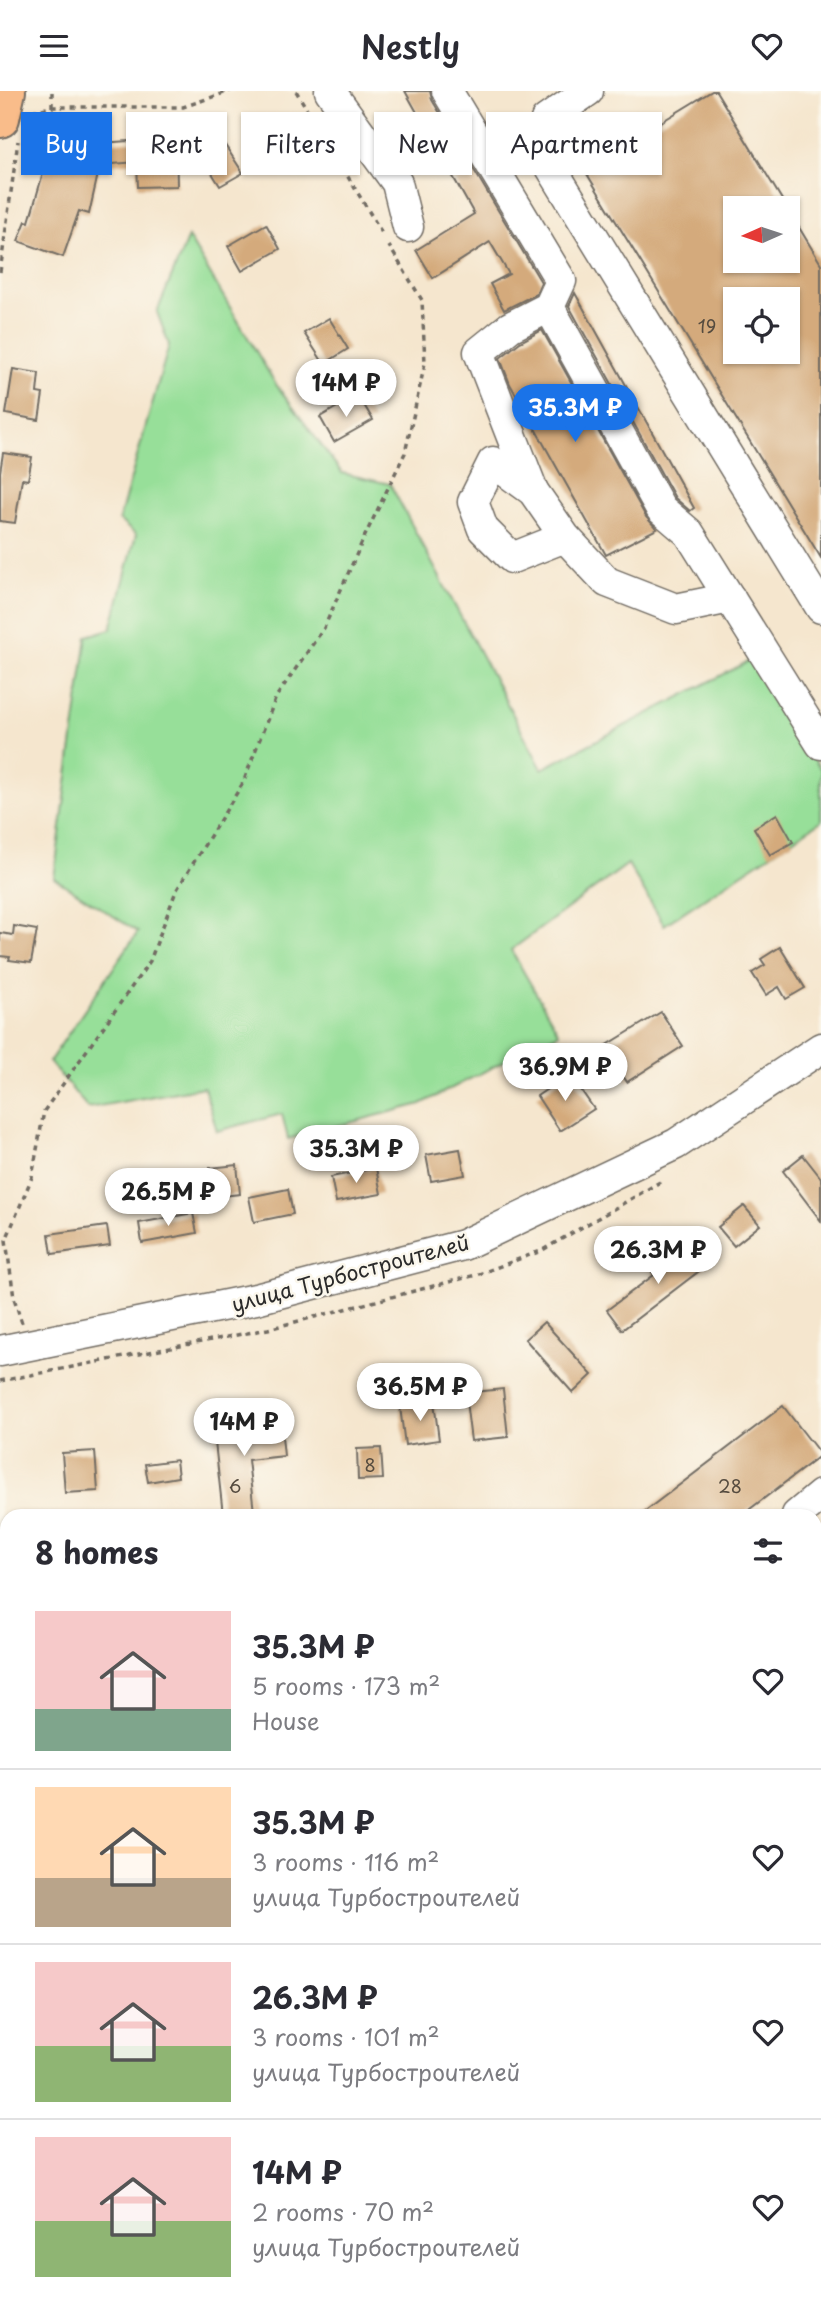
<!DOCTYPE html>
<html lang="en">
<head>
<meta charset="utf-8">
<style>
  :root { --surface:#fff; --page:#f2f2f3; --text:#2b2b33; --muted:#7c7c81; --line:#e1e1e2; --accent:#1a73e8 }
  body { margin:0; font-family:"Playpen Sans",sans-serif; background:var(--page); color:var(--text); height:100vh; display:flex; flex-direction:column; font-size:26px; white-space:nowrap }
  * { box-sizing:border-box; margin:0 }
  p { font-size:23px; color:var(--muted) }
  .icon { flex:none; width:38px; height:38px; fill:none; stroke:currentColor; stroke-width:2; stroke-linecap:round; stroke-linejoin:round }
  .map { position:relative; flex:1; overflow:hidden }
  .drawer { position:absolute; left:0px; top:1418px; width:822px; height:800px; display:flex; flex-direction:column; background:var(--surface); border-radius:21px 21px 0 0; box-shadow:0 2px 5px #0004 }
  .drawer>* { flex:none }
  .banner { position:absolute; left:21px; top:21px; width:780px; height:63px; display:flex; gap:14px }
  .needle { width:46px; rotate:267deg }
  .buttons { position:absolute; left:723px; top:105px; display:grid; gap:14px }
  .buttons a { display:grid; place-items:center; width:77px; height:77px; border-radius:0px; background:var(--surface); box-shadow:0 2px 5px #0004; font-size:35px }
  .price { position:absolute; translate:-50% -60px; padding:0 16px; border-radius:24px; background:#fff; color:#222; font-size:23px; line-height:46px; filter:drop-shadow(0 2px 4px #0008) }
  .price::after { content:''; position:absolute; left:50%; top:42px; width:21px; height:16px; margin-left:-10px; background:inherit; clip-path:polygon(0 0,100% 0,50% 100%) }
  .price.on { background:var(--accent); color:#fff }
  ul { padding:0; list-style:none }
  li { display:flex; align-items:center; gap:21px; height:175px; padding:0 35px }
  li+li { border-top:2px solid var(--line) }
  li span { display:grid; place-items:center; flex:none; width:196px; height:140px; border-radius:0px; color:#555 }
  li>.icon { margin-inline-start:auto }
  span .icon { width:84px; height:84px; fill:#fffc; stroke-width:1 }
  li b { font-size:30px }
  h2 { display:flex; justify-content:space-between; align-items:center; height:84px; padding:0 35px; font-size:30px }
  .chip { padding:0 24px; border-radius:0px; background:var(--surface); box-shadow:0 2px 5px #0004; font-size:24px; line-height:63px }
  .chip.on { background:var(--accent); color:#fff }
  header { display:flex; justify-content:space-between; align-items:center; height:91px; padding:0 35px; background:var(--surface); font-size:32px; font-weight:600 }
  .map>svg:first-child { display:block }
  .green { fill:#97df99; stroke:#618562; stroke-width:2 }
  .forest { fill:#79be81; stroke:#527456; stroke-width:2 }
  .building { fill:#d4aa7b; fill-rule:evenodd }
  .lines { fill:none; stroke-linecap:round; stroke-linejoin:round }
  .minor-casing { stroke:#726c64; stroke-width:33 }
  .major-casing { stroke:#726c64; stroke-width:42 }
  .path { stroke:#726c64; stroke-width:3.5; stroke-dasharray:5 5; stroke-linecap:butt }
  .minor { stroke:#fff; stroke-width:30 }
  .major { stroke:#f9bc8a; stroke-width:38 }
  .labels { text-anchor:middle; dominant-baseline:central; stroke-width:5; stroke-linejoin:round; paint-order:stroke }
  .number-label { font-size:18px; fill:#554b3f }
  .street-label { font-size:21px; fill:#2b2b2b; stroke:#fbf7ec }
</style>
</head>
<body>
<header><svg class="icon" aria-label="menu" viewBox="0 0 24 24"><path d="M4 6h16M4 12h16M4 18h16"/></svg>Nestly<svg class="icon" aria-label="heart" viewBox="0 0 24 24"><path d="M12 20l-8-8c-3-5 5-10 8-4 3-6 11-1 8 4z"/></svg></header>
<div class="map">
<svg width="821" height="2216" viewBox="0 0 821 2216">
  <rect width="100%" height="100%" fill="#fbf7ec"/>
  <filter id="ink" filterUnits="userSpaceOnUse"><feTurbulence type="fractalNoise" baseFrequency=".0143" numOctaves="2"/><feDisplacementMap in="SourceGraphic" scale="14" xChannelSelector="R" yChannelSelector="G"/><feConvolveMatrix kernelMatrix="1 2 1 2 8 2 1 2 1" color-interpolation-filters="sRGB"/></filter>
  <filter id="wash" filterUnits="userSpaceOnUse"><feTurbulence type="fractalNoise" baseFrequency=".00686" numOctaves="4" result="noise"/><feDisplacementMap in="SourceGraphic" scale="28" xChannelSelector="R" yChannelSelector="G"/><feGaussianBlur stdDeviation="1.57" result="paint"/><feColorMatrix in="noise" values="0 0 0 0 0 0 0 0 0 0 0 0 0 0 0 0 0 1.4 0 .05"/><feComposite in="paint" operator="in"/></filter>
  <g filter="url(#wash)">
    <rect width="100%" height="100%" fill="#f5e6ce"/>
    <!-- green -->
    <g class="green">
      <polygon points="188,146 275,292 342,382 390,393 542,678 751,569 821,679 821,730 664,834 628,773 511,859 559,942 421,1013 288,1048 282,1023 217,1040 204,996 88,1017 49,971 138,841 54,787 87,545 111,538 136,444 119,429 169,254 157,221"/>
      <polygon points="816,1939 821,1944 821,2216 667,2216 668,2210 816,2210"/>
    </g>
    <!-- forest -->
    <polygon class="forest" points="608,2210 668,2210 667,2216 612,2216"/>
    <g id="blocks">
      <!-- building -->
      <g class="building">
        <polygon points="405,0 430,0 432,9 541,191 536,203 504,219 490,193 509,183 490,151 433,187 416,159 474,123"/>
        <path d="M712,0H716L787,117H735V170H788V118L821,173V467L584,78ZM735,208H788V261H735Z"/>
        <polygon points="221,48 243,82 220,95 199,61"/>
        <polygon points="128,50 176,51 177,95 138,96 137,71 100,74 89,123 79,120 63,166 18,150 26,130 29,131 52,51 102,52"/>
        <polygon points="266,133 280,158 242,180 228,155"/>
        <polygon points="575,202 694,417 690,420 675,407 569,215"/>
        <polygon points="329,227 348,258 324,273 304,242"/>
        <polygon points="542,239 646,426 657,438 606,464 510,293 500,267 520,251"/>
        <polygon points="13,278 39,282 37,302 43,303 39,329 6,323"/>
        <polygon points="358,304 373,329 334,351 320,326"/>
        <polygon points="3,362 32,366 28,389 22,388 15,432 0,430 0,381"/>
        <polygon points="777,723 793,751 770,764 754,737"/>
        <polygon points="14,835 37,839 31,872 9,869 10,866 0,865 0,842 13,844"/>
        <polygon points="780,856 805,897 786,908 779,896 766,904 752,882 765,874 761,868"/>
        <polygon points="661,921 683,955 627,991 604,956"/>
        <polygon points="570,983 594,1018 560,1040 537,1005"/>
        <polygon points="460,1058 465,1084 431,1090 426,1064"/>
        <polygon points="803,1064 821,1087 821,1130 783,1080"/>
        <polygon points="237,1074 240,1103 213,1106 210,1077"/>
        <polygon points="376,1077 381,1103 336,1111 331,1086"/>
        <polygon points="288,1098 293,1123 254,1131 249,1106"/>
        <polygon points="744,1115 760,1134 734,1155 718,1136"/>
        <polygon points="193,1122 197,1142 142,1152 139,1132"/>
        <polygon points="107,1135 110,1155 52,1163 49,1143"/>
        <polygon points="685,1155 692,1155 707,1174 622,1239 607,1219 654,1184 652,1181"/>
        <polygon points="544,1231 592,1284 573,1302 525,1248"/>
        <polygon points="503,1298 508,1346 471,1350 465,1302"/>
        <polygon points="434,1311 439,1349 405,1354 400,1316"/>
        <polygon points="783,1315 821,1364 742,1424 640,1424"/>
        <polygon points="280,1325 284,1365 248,1369 254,1421 223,1424 213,1333"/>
        <polygon points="381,1357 383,1388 358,1389 357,1358"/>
        <polygon points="95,1360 98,1400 65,1402 62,1362"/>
        <polygon points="176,1369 178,1386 148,1391 145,1373"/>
      </g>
    </g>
  </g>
  <g filter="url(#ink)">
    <use href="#blocks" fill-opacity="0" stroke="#726c64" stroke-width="2"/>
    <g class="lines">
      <defs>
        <g id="minor">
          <polyline points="330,0 397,92 408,136"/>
          <polyline points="447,0 561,190 549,216 510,236 479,261 533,400"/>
          <polyline points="588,0 546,29 550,75 821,517"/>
          <polyline points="549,216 661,418 689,442 821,653"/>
          <polyline points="565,446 533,400 493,371 473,411 483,438 512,467 565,446 607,491 676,518 730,507"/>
          <polyline points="0,1260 256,1208 463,1154 676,1053 821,957"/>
          <polyline points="797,1424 821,1404"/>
          <polyline points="0,1888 0,1892"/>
          <polyline points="373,2210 374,2216"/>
          <polyline points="55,2216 68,2210"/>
        </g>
        <polyline id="major" points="0,27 6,0"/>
      </defs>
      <!-- minor casing -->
      <use href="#minor" class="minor-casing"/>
      <!-- major casing -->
      <use href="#major" class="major-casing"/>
      <!-- path -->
      <g class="path">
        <polyline points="296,0 382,142"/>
        <polyline points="52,16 52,0"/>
        <polyline points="32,20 52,16 183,16 230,0"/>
        <polyline points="0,181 18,50"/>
        <polyline points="22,1232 14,1207 6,1149 32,1086 44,1020 150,870 176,800 243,692 276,606 324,537 362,451 405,362 425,272 422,209 389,155"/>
        <polyline points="0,1290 268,1238 476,1184 541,1160 660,1091"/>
      </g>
      <!-- minor -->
      <use href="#minor" class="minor"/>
      <!-- major -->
      <use href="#major" class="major"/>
    </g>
  </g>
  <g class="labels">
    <!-- number labels -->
    <g class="number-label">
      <text x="707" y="234">19</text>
      <text x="370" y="1373">8</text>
      <text x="235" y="1394">6</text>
      <text x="730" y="1394">28</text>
    </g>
    <!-- street labels -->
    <g class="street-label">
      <text transform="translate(350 1181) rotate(-15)">улица Турбостроителей</text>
    </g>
  </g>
</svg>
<div class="buttons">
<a><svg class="needle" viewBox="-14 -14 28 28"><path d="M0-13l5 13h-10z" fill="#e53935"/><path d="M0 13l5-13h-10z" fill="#7c7c81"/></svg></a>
<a><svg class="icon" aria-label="locate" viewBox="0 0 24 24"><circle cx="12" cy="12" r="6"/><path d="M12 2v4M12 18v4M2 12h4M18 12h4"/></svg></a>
</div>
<b class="price" style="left:346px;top:328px">14M ₽</b>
<b class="price on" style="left:575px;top:353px">35.3M ₽</b>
<b class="price" style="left:565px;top:1012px">36.9M ₽</b>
<b class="price" style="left:356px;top:1094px">35.3M ₽</b>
<b class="price" style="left:168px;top:1137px">26.5M ₽</b>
<b class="price" style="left:658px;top:1195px">26.3M ₽</b>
<b class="price" style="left:420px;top:1332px">36.5M ₽</b>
<b class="price" style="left:244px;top:1367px">14M ₽</b>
<div class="banner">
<a class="chip on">Buy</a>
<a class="chip">Rent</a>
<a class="chip">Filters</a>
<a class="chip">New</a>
<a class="chip">Apartment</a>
</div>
<section class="drawer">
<h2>8 homes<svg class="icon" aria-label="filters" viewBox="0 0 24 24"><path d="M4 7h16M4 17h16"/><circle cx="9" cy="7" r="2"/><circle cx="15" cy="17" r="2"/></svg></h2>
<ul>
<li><span style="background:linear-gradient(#f6c9c9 70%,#7fa58c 0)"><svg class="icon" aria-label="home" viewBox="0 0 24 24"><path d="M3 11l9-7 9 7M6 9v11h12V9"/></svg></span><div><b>35.3M ₽</b><p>5 rooms · 173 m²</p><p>House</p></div><svg class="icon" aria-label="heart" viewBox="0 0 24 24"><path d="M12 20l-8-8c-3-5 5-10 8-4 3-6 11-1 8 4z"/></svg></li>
<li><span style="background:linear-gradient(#ffd9b3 65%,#b9a48a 0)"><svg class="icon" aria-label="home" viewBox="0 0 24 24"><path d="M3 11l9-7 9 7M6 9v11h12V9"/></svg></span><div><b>35.3M ₽</b><p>3 rooms · 116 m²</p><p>улица Турбостроителей</p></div><svg class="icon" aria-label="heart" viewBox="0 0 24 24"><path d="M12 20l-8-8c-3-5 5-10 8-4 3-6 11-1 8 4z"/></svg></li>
<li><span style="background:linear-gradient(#f6c9c9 60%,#8fb573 0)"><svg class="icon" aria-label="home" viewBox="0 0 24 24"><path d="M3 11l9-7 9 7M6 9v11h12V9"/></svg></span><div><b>26.3M ₽</b><p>3 rooms · 101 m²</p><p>улица Турбостроителей</p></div><svg class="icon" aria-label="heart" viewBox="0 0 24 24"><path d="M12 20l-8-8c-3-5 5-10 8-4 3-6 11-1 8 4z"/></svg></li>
<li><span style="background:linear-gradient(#f6c9c9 60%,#8fb573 0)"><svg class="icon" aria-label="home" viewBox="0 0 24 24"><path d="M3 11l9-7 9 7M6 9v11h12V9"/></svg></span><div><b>14M ₽</b><p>2 rooms · 70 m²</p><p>улица Турбостроителей</p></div><svg class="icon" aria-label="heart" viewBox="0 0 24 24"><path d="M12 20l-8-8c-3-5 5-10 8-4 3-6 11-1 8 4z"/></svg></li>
</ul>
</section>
</div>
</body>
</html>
